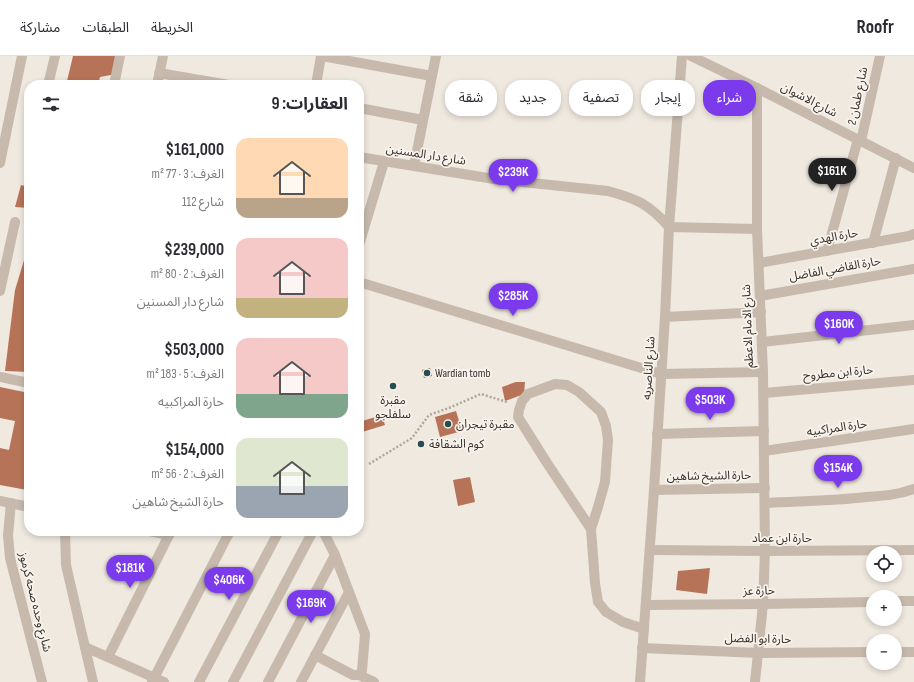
<!DOCTYPE html>
<html lang="ar">
<head>
<meta charset="utf-8">
<style>
  :root { --surface:#fff; --page:#f7f7f7; --text:#2b2b33; --muted:#7c7c81; --line:#e1e1e2; --accent:#7c3aed }
  body { margin:0; font-family:"Sofia Sans Condensed","Noto Sans Arabic",sans-serif; background:var(--page); color:var(--text); direction:rtl; height:100vh; display:flex; flex-direction:column; font-size:15px; white-space:nowrap }
  * { box-sizing:border-box; margin:0 }
  p { font-size:13px; color:var(--muted) }
  .icon { flex:none; width:22px; height:22px; fill:none; stroke:currentColor; stroke-width:2; stroke-linecap:round; stroke-linejoin:round }
  .map { position:relative; flex:1; overflow:hidden; direction:ltr }
  .sheet { position:absolute; left:24px; top:24px; width:340px; height:456px; display:flex; flex-direction:column; background:var(--surface); border-radius:16px; box-shadow:0 2px 6px #0003; direction:rtl }
  .sheet>* { flex:none }
  .top-card { position:absolute; left:376px; top:24px; width:380px; height:36px; direction:rtl; display:flex; gap:8px }
  .controls { position:absolute; left:866px; top:490px; display:grid; gap:8px }
  .controls a { display:grid; place-items:center; width:36px; height:36px; border-radius:50%; background:var(--surface); box-shadow:0 2px 6px #0003; font-size:20px }
  .price { position:absolute; translate:-50% -34px; padding:0 9px; border-radius:14px; background:var(--accent); color:#fff; font-size:13px; line-height:26px; filter:drop-shadow(0 1px 2px #0008) }
  .price::after { content:''; position:absolute; left:50%; top:24px; width:12px; height:9px; margin-left:-6px; background:inherit; clip-path:polygon(0 0,100% 0,50% 100%) }
  .price.active { background:#222; color:#fff }
  ul { padding:0; list-style:none }
  li { display:flex; align-items:center; gap:12px; height:100px; padding:0 16px }
  li span { display:grid; place-items:center; flex:none; width:112px; height:80px; border-radius:12px; color:#555 }
  li>.icon { margin-inline-start:auto }
  span .icon { width:48px; height:48px; fill:#fffc; stroke-width:1 }
  li b { font-size:17px }
  h2 { display:flex; justify-content:space-between; align-items:center; height:48px; padding:0 16px; font-size:17px }
  .tag { padding:0 14px; border-radius:16px; background:var(--surface); box-shadow:0 2px 6px #0003; font-size:14px; line-height:36px }
  .tag.active { background:var(--accent); color:#fff }
  header { display:flex; align-items:center; gap:24px; box-sizing:border-box; height:56px; padding:0 20px; background:var(--surface); border-bottom:1px solid var(--line) }
  header strong { font-size:19px }
  nav { display:flex; gap:22px; margin-inline-start:auto; font-size:14px }
  .map>svg:first-child { display:block }
  .building { fill:#b77357 }
  .lines { fill:none; stroke-linecap:round; stroke-linejoin:round }
  .path { stroke:#b3a598; stroke-width:2.5; stroke-dasharray:2 2; stroke-linecap:butt }
  .minor { stroke:#c7baad; stroke-width:10 }
  .poi-dot { fill:#254e53; stroke:#f8f3ec; stroke-width:1.5 }
  .labels { text-anchor:middle; dominant-baseline:central; stroke-width:3.5; stroke-linejoin:round; paint-order:stroke }
  .street-label { font-size:12px; fill:#362f2b; stroke:#f8f3ec }
  .poi-label { font-size:12px; fill:#362f2b; stroke:#f8f3ec; text-anchor:start }
</style>
</head>
<body>
<header>
<strong>Roofr</strong>
<nav><a>الخريطة</a><a>الطبقات</a><a>مشاركة</a></nav>
</header>
<div class="map">
<svg width="914" height="626" viewBox="0 0 914 626">
  <rect width="100%" height="100%" fill="#f0e9e0"/>
  <!-- building -->
  <g class="building">
    <polygon points="73,0 121,0 116,18 100,21 98,29 66,29"/>
    <polygon points="27,87 29,87 29,100 26,100"/>
    <polygon points="21,129 29,131 29,152 15,151"/>
    <polygon points="29,188 29,316 5,315 15,234"/>
    <polygon points="430,312 432,320 424,322 422,314"/>
    <polygon points="516,326 525,326 524,338 505,345 502,331"/>
    <polygon points="0,331 29,337 29,424 27,434 0,429 0,392 9,394 15,365 0,362"/>
    <polygon points="456,355 462,375 440,381 435,361"/>
    <polygon points="382,359 385,369 359,377 359,366"/>
    <polygon points="470,421 475,446 458,450 453,424"/>
    <polygon points="710,512 707,538 676,534 678,515"/>
  </g>
  <g class="lines">
    <!-- path -->
    <polyline class="path" points="369,408 412,382 429,359 449,352 481,338 507,346"/>
    <!-- minor -->
    <g class="minor">
      <polyline points="322,0 432,20"/>
      <polyline points="691,0 757,32 914,112"/>
      <polyline points="159,17 229,29"/>
      <polyline points="48,29 55,0"/>
      <polyline points="114,29 120,0"/>
      <polyline points="157,29 163,0"/>
      <polyline points="316,29 321,0"/>
      <polyline points="359,52 423,64"/>
      <polyline points="861,85 880,0"/>
      <path d="M359,101L494,123L608,135C637,143 649,148 669,171L757,173"/>
      <polyline points="0,107 22,0"/>
      <polyline points="414,110 436,0"/>
      <polyline points="873,187 896,102"/>
      <polyline points="359,189 384,106"/>
      <polyline points="827,195 858,83"/>
      <polyline points="759,207 909,180 914,178"/>
      <polyline points="359,226 661,318 763,316"/>
      <polyline points="0,235 15,166"/>
      <polyline points="760,240 914,213"/>
      <polyline points="665,261 761,256"/>
      <polyline points="762,286 914,269"/>
      <polyline points="0,321 29,327"/>
      <polyline points="764,337 914,324"/>
      <polyline points="657,378 764,375"/>
      <polyline points="764,395 914,373"/>
      <polyline points="654,434 765,432"/>
      <polyline points="0,445 29,451"/>
      <polyline points="11,447 8,479 10,502 42,626"/>
      <path d="M765,447C798,445 832,445 866,441C882,440 898,439 914,433"/>
      <polyline points="591,473 547,407 518,361 519,354 522,345 528,338 555,328 567,329 579,336 601,356 606,370 608,384 605,426 598,451 591,473 595,527 598,546 606,556 623,566 644,573"/>
      <polyline points="65,475 66,509 93,626"/>
      <polyline points="150,475 169,479"/>
      <polyline points="650,494 765,495 914,494"/>
      <polyline points="895,545 914,545"/>
      <polyline points="646,549 763,548 873,546"/>
      <polyline points="85,591 164,626"/>
      <polyline points="642,592 759,597 873,596"/>
      <polyline points="895,596 914,596"/>
      <polyline points="315,599 353,619 359,619 362,615 365,578 335,499 323,475"/>
      <polyline points="108,601 171,475"/>
      <polyline points="359,619 374,626"/>
      <polyline points="152,626 230,475"/>
      <polyline points="199,626 279,475"/>
      <polyline points="233,626 313,475"/>
      <polyline points="268,626 335,499"/>
      <polyline points="301,626 349,536"/>
      <polyline points="640,626 654,434 665,261 669,171 682,0"/>
      <polyline points="755,626 763,548 765,495 763,316 757,173 757,32"/>
    </g>
  </g>
  <!-- markers -->
  <g class="poi-dot">
    <circle cx="427" cy="317" r="4"/>
    <circle cx="393" cy="330" r="4"/>
    <circle cx="448" cy="368" r="4"/>
    <circle cx="421" cy="388" r="4"/>
  </g>
  <g class="labels">
    <!-- street labels -->
    <g class="street-label">
      <text transform="translate(858 40) rotate(-78)">شارع طمان 2</text>
      <text transform="translate(809 44) rotate(27)">شارع الاشوان</text>
      <text transform="translate(426 99) rotate(9)">شارع دار المسنين</text>
      <text transform="translate(834 181) rotate(-10)">حارة الهدي</text>
      <text transform="translate(835 213) rotate(-10)">حارة القاضي الفاضل</text>
      <text transform="translate(748 270) rotate(-92)">شارع الامام الاعظم</text>
      <text transform="translate(649 312) rotate(-86)">شارع الناصريه</text>
      <text transform="translate(838 317) rotate(-5)">حارة ابن مطروح</text>
      <text transform="translate(837 372) rotate(-8)">حارة المراكبيه</text>
      <text transform="translate(709 420) rotate(-1)">حارة الشيخ شاهين</text>
      <text x="782" y="482">حارة ابن عماد</text>
      <text transform="translate(759 535) rotate(-1)">حارة عز</text>
      <text transform="translate(35 546) rotate(76)">شارع وحده صحه كرموز</text>
      <text transform="translate(758 583) rotate(1)">حارة ابو الفضل</text>
    </g>
    <!-- poi labels -->
    <g class="poi-label">
      <text x="435" y="317">Wardian tomb</text>
      <text x="393" y="344" text-anchor="middle">مقبرة<tspan x="393" dy="14">سلفلجو</tspan></text>
      <text x="456" y="368">مقبرة تيجران</text>
      <text x="429" y="388">كوم الشقافة</text>
    </g>
  </g>
</svg>
<div class="controls">
<a><svg class="icon" aria-label="locate" viewBox="0 0 24 24"><circle cx="12" cy="12" r="6"/><path d="M12 2v4M12 18v4M2 12h4M18 12h4"/></svg></a>
<a>+</a>
<a>−</a>
</div>
<b class="price active" style="left:832px;top:136px">$161K</b>
<b class="price" style="left:513px;top:137px">$239K</b>
<b class="price" style="left:513px;top:261px">$285K</b>
<b class="price" style="left:839px;top:289px">$160K</b>
<b class="price" style="left:710px;top:365px">$503K</b>
<b class="price" style="left:838px;top:433px">$154K</b>
<b class="price" style="left:130px;top:533px">$181K</b>
<b class="price" style="left:229px;top:545px">$406K</b>
<b class="price" style="left:311px;top:568px">$169K</b>
<div class="top-card">
<a class="tag active">شراء</a>
<a class="tag">إيجار</a>
<a class="tag">تصفية</a>
<a class="tag">جديد</a>
<a class="tag">شقة</a>
</div>
<section class="sheet">
<h2>العقارات: 9<svg class="icon" aria-label="filters" viewBox="0 0 24 24"><path d="M4 7h16M4 17h16"/><circle cx="9" cy="7" r="2"/><circle cx="15" cy="17" r="2"/></svg></h2>
<ul>
<li><span style="background:linear-gradient(#ffd9b3 75%,#b9a48a 0)"><svg class="icon" aria-label="home" viewBox="0 0 24 24"><path d="M3 11l9-7 9 7M6 9v11h12V9"/></svg></span><div><b>$161,000</b><p>الغرف: 3 · 77 m²</p><p>شارع 112</p></div></li>
<li><span style="background:linear-gradient(#f6c9c9 75%,#c2b280 0)"><svg class="icon" aria-label="home" viewBox="0 0 24 24"><path d="M3 11l9-7 9 7M6 9v11h12V9"/></svg></span><div><b>$239,000</b><p>الغرف: 2 · 80 m²</p><p>شارع دار المسنين</p></div></li>
<li><span style="background:linear-gradient(#f6c9c9 70%,#7fa58c 0)"><svg class="icon" aria-label="home" viewBox="0 0 24 24"><path d="M3 11l9-7 9 7M6 9v11h12V9"/></svg></span><div><b>$503,000</b><p>الغرف: 5 · 183 m²</p><p>حارة المراكبيه</p></div></li>
<li><span style="background:linear-gradient(#dfe7d0 60%,#9aa5b1 0)"><svg class="icon" aria-label="home" viewBox="0 0 24 24"><path d="M3 11l9-7 9 7M6 9v11h12V9"/></svg></span><div><b>$154,000</b><p>الغرف: 2 · 56 m²</p><p>حارة الشيخ شاهين</p></div></li>
</ul>
</section>
</div>
</body>
</html>
